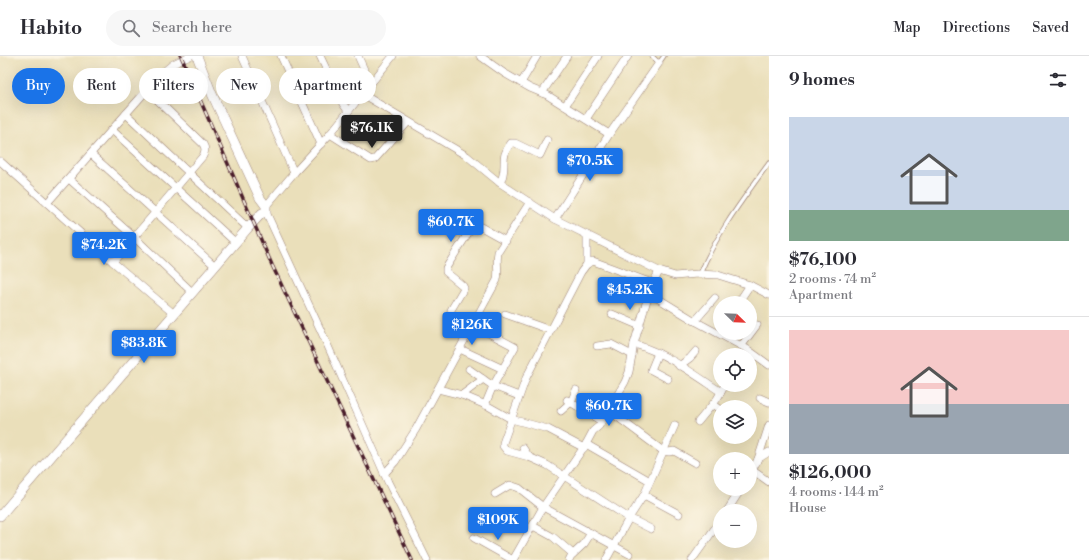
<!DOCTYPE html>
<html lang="en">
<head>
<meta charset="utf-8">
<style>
  :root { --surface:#fff; --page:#f7f7f7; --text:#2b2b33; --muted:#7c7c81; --line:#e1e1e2; --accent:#1a73e8 }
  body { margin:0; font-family:"Libre Bodoni",serif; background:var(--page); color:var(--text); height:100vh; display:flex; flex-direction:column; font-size:15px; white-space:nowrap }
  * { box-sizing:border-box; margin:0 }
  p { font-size:13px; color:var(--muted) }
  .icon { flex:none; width:22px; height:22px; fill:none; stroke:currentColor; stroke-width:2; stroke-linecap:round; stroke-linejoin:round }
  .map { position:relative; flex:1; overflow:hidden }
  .panel { display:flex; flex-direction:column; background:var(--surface); width:320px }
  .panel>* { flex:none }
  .guide { position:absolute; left:12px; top:12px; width:380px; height:36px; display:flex; gap:8px }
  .needle { width:26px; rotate:113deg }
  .controls { position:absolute; left:713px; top:240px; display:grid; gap:8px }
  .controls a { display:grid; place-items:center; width:44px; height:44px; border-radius:50%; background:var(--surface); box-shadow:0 4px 16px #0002; font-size:20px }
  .price { position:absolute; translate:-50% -34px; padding:0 9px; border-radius:4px; background:var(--accent); color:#fff; font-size:13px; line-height:26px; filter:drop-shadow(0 1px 2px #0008) }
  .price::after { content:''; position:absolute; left:50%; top:24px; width:12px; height:9px; margin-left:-6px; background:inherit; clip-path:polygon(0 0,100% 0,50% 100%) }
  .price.current { background:#222; color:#fff }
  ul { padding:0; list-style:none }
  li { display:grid; align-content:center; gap:8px; height:212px; padding:0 20px }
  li+li { border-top:1px solid var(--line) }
  li span { display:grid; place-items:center; height:124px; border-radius:0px; color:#555 }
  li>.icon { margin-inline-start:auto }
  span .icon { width:72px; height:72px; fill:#fffc; stroke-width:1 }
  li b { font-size:17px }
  h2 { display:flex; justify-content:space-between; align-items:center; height:48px; padding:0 20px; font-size:17px }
  .pill { padding:0 14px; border-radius:18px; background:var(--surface); box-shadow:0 4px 16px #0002; font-size:14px; line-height:36px }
  .pill.current { background:var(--accent); color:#fff }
  header { display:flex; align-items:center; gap:24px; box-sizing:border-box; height:56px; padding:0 20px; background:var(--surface); border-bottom:1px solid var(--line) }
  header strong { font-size:19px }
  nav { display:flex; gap:22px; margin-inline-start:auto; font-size:14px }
  .search { width:280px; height:36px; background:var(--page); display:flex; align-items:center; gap:10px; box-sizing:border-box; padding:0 14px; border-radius:22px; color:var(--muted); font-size:15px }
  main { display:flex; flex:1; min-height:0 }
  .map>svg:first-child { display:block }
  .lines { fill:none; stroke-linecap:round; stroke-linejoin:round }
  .service-casing { stroke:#9a7f72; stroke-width:5 }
  .minor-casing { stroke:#9a7f72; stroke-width:8 }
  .tertiary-casing { stroke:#9a7f72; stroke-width:10 }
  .service { stroke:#fff; stroke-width:3.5 }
  .minor { stroke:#fff; stroke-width:7 }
  .tertiary { stroke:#fff; stroke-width:9 }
  .rail-casing { stroke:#4a1f2b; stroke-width:3.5 }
  .rail { stroke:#fcf5e5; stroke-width:2; stroke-dasharray:6; stroke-linecap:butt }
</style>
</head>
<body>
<header>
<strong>Habito</strong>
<div class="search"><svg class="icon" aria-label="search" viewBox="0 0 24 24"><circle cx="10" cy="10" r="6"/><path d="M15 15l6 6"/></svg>Search here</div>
<nav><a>Map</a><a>Directions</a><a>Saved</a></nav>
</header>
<main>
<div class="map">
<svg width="769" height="504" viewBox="0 0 769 504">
  <rect width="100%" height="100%" fill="#fcf5e5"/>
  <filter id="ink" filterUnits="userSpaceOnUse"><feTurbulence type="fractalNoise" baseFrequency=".025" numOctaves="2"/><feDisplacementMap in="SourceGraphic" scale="8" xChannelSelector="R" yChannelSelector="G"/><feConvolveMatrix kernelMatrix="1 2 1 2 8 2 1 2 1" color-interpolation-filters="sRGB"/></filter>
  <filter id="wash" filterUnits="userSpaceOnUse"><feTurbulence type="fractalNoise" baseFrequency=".012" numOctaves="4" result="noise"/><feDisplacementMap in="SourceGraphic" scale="16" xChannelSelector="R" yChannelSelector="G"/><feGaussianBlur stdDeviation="0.9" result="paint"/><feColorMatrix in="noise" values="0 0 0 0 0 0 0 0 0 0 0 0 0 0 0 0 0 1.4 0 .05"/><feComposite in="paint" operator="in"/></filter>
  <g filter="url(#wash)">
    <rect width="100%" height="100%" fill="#eadfba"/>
  </g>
  <g filter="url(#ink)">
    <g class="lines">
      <defs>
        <g id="service">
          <polyline points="652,0 659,7 664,0"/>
          <path d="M700,218C717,177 743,143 769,107"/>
        </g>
        <g id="minor">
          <polyline points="242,0 294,117"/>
          <polyline points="281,0 321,88"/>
          <polyline points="320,0 343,48 348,55"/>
          <polyline points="358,0 370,27"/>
          <polyline points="480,0 504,17 530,32 547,39 609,78"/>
          <polyline points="521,27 537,0"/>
          <polyline points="542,37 567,0"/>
          <polyline points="362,38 467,100 500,127 555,163 659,215 675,220 697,218 718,219 750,229 769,239"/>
          <polyline points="565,50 598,0"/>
          <polyline points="126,58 248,172"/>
          <polyline points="586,63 628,0"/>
          <polyline points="112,74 235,186"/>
          <polyline points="330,78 371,104 375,103 408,66"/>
          <polyline points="91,98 215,210"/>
          <polyline points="0,105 113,206 174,258"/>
          <polyline points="69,123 134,181 192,236"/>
          <path d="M500,127C509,110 498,103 511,87H515L540,99L547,84"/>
          <polyline points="47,147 162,17 173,8 190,0"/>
          <polyline points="266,150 294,117 330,78 393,0"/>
          <polyline points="266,156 327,288 388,426 427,504"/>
          <polyline points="555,163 608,80 659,7"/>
          <polyline points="587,179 587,208"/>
          <path d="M113,206L203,100C205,95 206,93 203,88L147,34"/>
          <polyline points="649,237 695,265 747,293 769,309"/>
          <polyline points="738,247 750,229"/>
          <polyline points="451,254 464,232 463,230 446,216 446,212 470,174 476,170 481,171 506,185"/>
          <polyline points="505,258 550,274"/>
          <polyline points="612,258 640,270"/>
          <polyline points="695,265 715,242"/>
          <polyline points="473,269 515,291 493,330 485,349"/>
          <path d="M634,288C666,297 694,318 721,336"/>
          <polyline points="742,289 757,269"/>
          <polyline points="597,290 611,288 632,299"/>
          <polyline points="460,293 503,313"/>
          <polyline points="658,297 651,314 668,323"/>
          <polyline points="679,310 690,302 696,295"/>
          <polyline points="469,313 493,330 519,340"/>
          <polyline points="438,333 462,339 488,350 511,363 548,373 584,392"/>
          <polyline points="462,339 483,323"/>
          <polyline points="760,342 769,346"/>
          <polyline points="567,344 601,365"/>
          <polyline points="713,348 720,353"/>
          <polyline points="608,354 663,395 669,396 674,395 695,407"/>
          <polyline points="561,355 571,346 576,334"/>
          <polyline points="698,366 717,343 725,329"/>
          <polyline points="586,388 650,425"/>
          <polyline points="523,392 529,401"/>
          <polyline points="758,403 769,369"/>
          <polyline points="752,414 769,426"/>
          <path d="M384,418L395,406L416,373L497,224C499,215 496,206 498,196L530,146"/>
          <polyline points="750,419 758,403 769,396"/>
          <polyline points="495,438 510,429 519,432 543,451 629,498"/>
          <polyline points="644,439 679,458"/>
          <polyline points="727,455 741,433"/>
          <polyline points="533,470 553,481 573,498"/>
          <polyline points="651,473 629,462 547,409 529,401 507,395 503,390 503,387 526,322 581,216 587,208 593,205 652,227"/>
          <polyline points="474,482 513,504 543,451 586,388 593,375 599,370 625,326 629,316 634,288 649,237 659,215"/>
          <polyline points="569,504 571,500 584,488 591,477"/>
          <polyline points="606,504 629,462 644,439 675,369"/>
          <polyline points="692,504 720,465"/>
        </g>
        <polyline id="tertiary" points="0,460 248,172 262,157 266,156 266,150 260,142 212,38 197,0"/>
      </defs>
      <!-- service casing -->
      <use href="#service" class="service-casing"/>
      <!-- minor casing -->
      <use href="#minor" class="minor-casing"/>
      <!-- tertiary casing -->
      <use href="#tertiary" class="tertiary-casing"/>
      <!-- service -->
      <use href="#service" class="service"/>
      <!-- minor -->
      <use href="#minor" class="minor"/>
      <!-- tertiary -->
      <use href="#tertiary" class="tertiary"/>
      <defs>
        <polyline id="rail" points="181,0 272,209 412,504"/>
      </defs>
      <!-- rail casing -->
      <use href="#rail" class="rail-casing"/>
      <!-- rail -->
      <use href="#rail" class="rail"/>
    </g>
  </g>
</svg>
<div class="controls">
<a><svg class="needle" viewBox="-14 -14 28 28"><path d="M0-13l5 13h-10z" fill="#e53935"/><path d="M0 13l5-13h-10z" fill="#7c7c81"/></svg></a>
<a><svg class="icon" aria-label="locate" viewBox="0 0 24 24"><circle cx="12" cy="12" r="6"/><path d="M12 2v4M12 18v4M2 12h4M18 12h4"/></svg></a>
<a><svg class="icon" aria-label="layers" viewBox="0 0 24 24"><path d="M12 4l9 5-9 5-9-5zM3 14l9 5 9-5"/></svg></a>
<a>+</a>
<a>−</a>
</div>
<b class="price current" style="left:372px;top:93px">$76.1K</b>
<b class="price" style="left:590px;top:126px">$70.5K</b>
<b class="price" style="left:451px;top:187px">$60.7K</b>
<b class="price" style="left:104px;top:210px">$74.2K</b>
<b class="price" style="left:630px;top:255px">$45.2K</b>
<b class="price" style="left:472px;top:290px">$126K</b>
<b class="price" style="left:144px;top:308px">$83.8K</b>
<b class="price" style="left:609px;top:371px">$60.7K</b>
<b class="price" style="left:498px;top:485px">$109K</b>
<div class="guide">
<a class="pill current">Buy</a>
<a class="pill">Rent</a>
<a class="pill">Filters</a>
<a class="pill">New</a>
<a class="pill">Apartment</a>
</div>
</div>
<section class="panel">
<h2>9 homes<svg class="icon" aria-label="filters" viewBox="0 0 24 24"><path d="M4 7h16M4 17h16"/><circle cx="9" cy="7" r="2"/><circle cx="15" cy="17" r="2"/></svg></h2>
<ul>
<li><span style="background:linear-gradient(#c9d6e8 75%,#7fa58c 0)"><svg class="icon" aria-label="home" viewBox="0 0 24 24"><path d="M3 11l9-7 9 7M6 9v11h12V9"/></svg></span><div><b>$76,100</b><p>2 rooms · 74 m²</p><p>Apartment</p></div></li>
<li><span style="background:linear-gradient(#f6c9c9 60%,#9aa5b1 0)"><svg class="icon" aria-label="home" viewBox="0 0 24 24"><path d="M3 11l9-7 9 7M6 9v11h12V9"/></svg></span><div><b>$126,000</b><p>4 rooms · 144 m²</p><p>House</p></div></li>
</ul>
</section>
</main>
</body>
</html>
